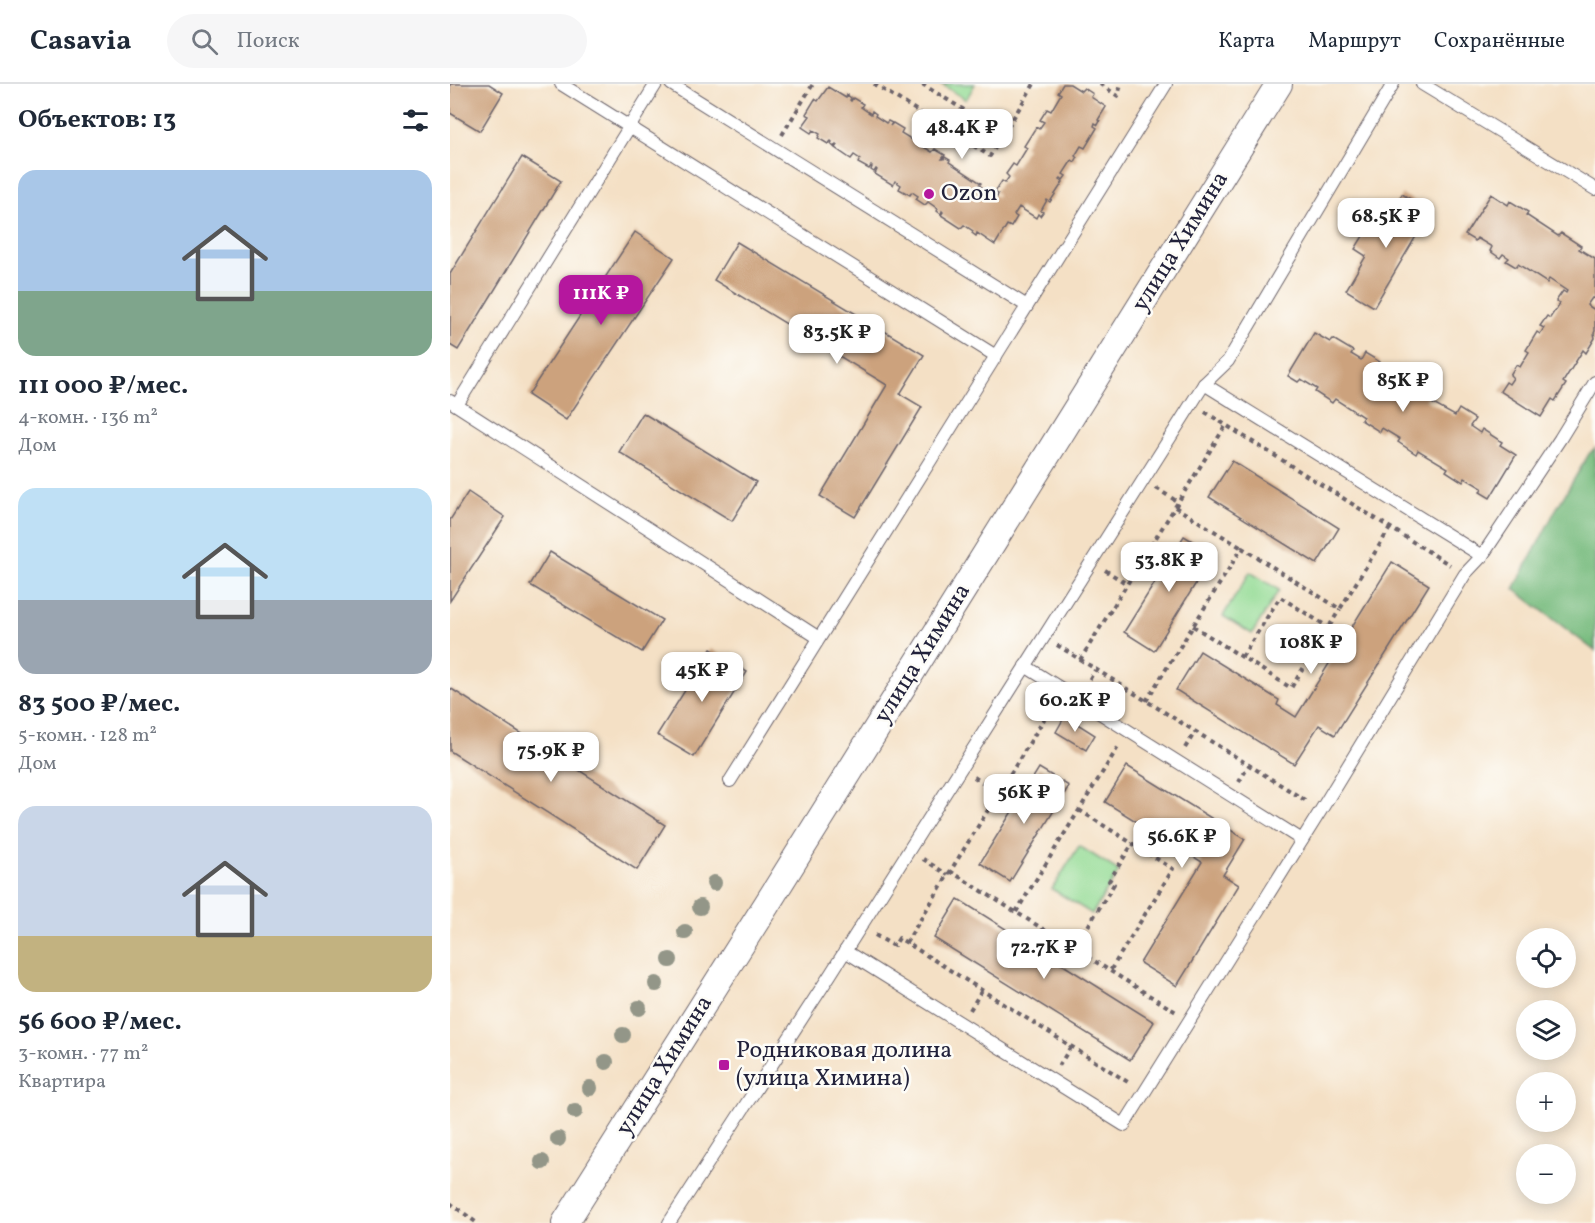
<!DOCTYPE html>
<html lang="ru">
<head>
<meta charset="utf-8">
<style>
  :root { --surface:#fff; --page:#f6f6f7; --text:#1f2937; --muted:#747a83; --line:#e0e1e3; --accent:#b5179e }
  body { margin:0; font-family:Vollkorn,serif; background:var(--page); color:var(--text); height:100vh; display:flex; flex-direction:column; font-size:22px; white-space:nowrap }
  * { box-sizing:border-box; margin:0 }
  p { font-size:20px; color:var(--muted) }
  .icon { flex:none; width:33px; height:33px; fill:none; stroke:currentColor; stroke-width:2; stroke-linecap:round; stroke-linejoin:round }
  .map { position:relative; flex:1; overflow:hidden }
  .sheet { display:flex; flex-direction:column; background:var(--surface); width:450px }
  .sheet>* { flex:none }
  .buttons { position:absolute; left:1066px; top:844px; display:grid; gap:12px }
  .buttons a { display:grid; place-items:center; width:60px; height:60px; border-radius:50%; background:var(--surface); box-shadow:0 3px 15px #0003; font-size:30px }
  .price { position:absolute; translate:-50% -51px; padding:0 14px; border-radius:12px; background:#fff; color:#222; font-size:20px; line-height:39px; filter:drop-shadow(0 2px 3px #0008) }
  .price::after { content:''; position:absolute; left:50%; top:36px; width:18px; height:14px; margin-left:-9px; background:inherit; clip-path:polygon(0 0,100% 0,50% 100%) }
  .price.on { background:var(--accent); color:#fff }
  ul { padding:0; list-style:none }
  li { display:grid; align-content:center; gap:12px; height:318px; padding:0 18px }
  li span { display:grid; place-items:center; height:186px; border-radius:18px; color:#555 }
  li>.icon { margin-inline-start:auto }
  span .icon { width:108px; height:108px; fill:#fffc; stroke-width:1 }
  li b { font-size:26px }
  h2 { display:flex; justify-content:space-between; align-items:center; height:72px; padding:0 18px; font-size:26px }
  header { display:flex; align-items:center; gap:36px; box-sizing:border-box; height:84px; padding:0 30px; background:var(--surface); border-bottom:2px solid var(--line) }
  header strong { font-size:28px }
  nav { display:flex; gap:33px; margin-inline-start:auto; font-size:21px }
  .search { width:420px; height:54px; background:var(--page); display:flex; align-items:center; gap:15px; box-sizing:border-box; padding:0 21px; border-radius:33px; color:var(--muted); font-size:22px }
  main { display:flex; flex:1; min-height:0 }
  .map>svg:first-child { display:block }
  .green { fill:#94db95; stroke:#5b7e68; stroke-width:1.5 }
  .forest { fill:#77bb7e; stroke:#4c6e5c; stroke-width:1.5 }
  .building { fill:#cca27d }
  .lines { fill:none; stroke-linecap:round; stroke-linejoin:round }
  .service-casing { stroke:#6c646b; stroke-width:14 }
  .minor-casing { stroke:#6c646b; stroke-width:28 }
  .path { stroke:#6c646b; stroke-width:4; stroke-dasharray:4.5 4.5; stroke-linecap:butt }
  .service { stroke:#fff; stroke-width:12 }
  .minor { stroke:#fff; stroke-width:26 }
  .tree { fill:#939688 }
  .poi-dot { fill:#b5179e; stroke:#fdfcf7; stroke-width:2 }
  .labels { text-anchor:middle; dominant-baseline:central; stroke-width:5; stroke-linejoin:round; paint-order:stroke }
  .poi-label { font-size:24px; fill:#22223b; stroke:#fdfcf7; text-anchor:start }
  .street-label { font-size:24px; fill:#22223b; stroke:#fdfcf7 }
</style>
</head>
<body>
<header>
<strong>Casavia</strong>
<div class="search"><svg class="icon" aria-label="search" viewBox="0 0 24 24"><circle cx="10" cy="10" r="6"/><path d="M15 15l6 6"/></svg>Поиск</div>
<nav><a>Карта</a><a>Маршрут</a><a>Сохранённые</a></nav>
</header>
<main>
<section class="sheet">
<h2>Объектов: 13<svg class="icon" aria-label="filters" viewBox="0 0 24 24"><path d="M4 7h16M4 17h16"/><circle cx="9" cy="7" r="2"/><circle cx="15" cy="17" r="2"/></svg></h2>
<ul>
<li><span style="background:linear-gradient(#a9c7e8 65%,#7fa58c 0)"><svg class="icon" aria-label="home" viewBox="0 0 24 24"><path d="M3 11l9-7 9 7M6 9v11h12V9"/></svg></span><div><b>111 000 ₽/мес.</b><p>4-комн. · 136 m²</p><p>Дом</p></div></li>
<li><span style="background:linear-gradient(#bfe0f5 60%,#9aa5b1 0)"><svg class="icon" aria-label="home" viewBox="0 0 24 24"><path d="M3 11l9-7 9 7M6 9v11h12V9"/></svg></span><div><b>83 500 ₽/мес.</b><p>5-комн. · 128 m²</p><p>Дом</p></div></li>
<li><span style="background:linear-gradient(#c9d6e8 70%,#c2b280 0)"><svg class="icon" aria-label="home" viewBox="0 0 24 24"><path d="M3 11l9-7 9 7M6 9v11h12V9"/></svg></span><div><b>56 600 ₽/мес.</b><p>3-комн. · 77 m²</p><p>Квартира</p></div></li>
</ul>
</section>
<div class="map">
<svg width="1145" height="1139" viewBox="0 0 1145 1139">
  <rect width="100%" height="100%" fill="#fdfcf7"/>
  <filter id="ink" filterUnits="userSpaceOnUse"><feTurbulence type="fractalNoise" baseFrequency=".0167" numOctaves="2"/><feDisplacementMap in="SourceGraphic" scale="12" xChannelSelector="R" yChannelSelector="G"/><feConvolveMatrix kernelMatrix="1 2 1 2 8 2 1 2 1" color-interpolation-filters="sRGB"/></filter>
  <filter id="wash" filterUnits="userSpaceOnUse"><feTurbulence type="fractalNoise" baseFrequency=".008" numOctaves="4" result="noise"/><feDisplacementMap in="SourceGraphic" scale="24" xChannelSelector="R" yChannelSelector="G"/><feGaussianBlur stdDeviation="1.35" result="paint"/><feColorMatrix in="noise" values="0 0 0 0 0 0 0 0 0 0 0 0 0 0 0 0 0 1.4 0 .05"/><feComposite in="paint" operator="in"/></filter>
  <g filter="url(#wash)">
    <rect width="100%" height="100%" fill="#f4e0c5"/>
    <!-- green -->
    <g class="green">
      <polygon points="491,0 525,0 516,16"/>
      <polygon points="800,488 829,506 802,550 773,532"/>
      <polygon points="629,762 669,787 642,830 602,805"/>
    </g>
    <!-- forest -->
    <polygon class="forest" points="1145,364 1145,567 1064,505 1105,427 1139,370"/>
    <g id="blocks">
      <!-- building -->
      <g class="building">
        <polygon points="0,0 39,0 53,9 30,47 0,29"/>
        <polygon points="613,0 620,0 631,7 634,4 643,10 641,13 656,23 648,36 650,37 648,41 645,39 644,42 647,44 635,64 631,62 625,72 627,74 625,78 622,76 613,90 616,92 613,96 611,94 610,96 613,98 600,118 597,116 591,127 593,128 590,132 588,130 586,134 569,123 564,131 567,133 561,143 557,141 545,161 527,149 526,152 522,149 523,147 514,141 511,144 491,131 493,128 492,127 491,130 487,127 488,125 478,118 475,121 466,115 468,112 462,108 460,111 449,105 451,101 445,97 443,101 425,90 427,86 426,85 424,88 421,86 422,83 421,82 419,85 408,79 410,75 404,71 401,75 385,64 387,61 386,60 384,63 381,60 382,58 381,57 378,60 368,54 370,50 363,46 361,49 352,43 360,32 356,30 365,15 368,17 378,3 396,14 397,11 401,14 400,16 401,17 403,14 413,20 411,23 421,30 422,27 426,30 425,32 436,39 438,37 442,39 440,42 443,39 453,45 451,49 482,68 485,65 495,71 492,75 494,75 495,73 500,76 499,78 531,99 529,101 547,113 548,110 545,108 552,97 555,99 559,93 556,90 563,80 566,82 577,64 574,62 586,43 589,45 594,38 590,36 597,25 601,27 611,10 608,8"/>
        <polygon points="72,73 111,97 8,266 0,261 0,190"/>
        <polygon points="952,110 981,127 924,223 896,206 916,172 905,165 926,131 936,137"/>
        <polygon points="1041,110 1058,121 1060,117 1078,128 1076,131 1108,152 1111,149 1131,162 1129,165 1145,175 1145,215 1142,214 1137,221 1145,226 1145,247 1144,249 1145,254 1136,269 1133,266 1113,298 1116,300 1105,317 1102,315 1091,333 1050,307 1056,298 1059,300 1063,294 1060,291 1066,281 1070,283 1079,268 1076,266 1087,248 1090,250 1094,244 1090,242 1097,232 1100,234 1110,219 1106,217 1113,207 1116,209 1117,207 1099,195 1097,199 1068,180 1066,183 1056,177 1059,174 1053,170 1050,174 1040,167 1042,163 1027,154 1025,157 1015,151"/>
        <polygon points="185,148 224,174 116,336 78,311"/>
        <polygon points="287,158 474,271 450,310 472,323 405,433 370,412 437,301 264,196"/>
        <polygon points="864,249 880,258 883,255 903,267 901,270 911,276 915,269 930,278 927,284 935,290 935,291 955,304 957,300 978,312 976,316 1005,332 1009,325 1025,335 1020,342 1030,349 1032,345 1052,358 1050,361 1066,371 1040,414 1030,408 1032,404 1015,394 1013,398 996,387 998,384 968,366 966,370 948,358 950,355 932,344 930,348 911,336 913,333 885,315 882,319 865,308 867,305 851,295 848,298 838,292"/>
        <polygon points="193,329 306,398 282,437 169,368"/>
        <polygon points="782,377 889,444 867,480 759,413"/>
        <polygon points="18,408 55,433 0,517 0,436"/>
        <polygon points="734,452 764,470 704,567 674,548"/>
        <polygon points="100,468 212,536 192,568 80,501"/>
        <polygon points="942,478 979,501 885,651 869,641 844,680 726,606 750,567 829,616 827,621 846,633"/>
        <polygon points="261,565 297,588 244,673 207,651"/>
        <polygon points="0,604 215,741 187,786 0,667"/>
        <polygon points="615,632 645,651 636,666 606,648"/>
        <polygon points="677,682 795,755 773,791 789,801 727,902 690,879 752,778 655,718"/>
        <polygon points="589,684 619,702 560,798 530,779"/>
        <polygon points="508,815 704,938 680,976 484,854"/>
      </g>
    </g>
  </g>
  <g filter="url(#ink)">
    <use href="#blocks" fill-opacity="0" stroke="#6c646b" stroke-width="1.5"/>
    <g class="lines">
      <defs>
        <g id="service">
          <polyline points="111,0 546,272"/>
          <polyline points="221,0 577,222"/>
          <polyline points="972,0 1145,105"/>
          <polyline points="754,300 1032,472"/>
          <polyline points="0,317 369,554"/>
          <polyline points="7,321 206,0"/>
          <polyline points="575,582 852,756"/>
          <polyline points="280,697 716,0"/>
          <polyline points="395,867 674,1041 871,726 1015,490 1032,472 1110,355 1145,298"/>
          <polyline points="219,1139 380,891 754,300 778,277 943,0"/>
        </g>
        <polyline id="minor" points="115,1139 317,820 829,0"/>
      </defs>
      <!-- service casing -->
      <use href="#service" class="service-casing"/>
      <!-- minor casing -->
      <use href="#minor" class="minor-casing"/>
      <!-- path -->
      <g class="path">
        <polyline points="424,0 540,72 584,0"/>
        <polyline points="472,0 553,50"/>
        <polyline points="650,0 668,12 671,0"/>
        <polyline points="332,51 363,0"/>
        <polyline points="755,328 1000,481"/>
        <polyline points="706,404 728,418"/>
        <polyline points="725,423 792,464"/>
        <polyline points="655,486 677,500"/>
        <polyline points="743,542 841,604 890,525"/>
        <polyline points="607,561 858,718"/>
        <polyline points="792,573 830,513 878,543"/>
        <polyline points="630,576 776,341"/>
        <polyline points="635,603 645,586"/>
        <polyline points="696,617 792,464 890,525 940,444"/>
        <polyline points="601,624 611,630 616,627"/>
        <polyline points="735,664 745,648"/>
        <polyline points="524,693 549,709"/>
        <polyline points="789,698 799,681"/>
        <polyline points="629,726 723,785 660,887"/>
        <polyline points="473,775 498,791"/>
        <polyline points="500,787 726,928"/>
        <polyline points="566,828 670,660"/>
        <polyline points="425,851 444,862 449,854 681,1000"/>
        <polyline points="456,859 601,624 577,609"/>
        <polyline points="624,865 664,800 659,797 683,759"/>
        <polyline points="520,926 532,906"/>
        <polyline points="609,982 621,962"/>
        <polyline points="0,1119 27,1139"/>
      </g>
      <!-- service -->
      <use href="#service" class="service"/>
      <!-- minor -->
      <use href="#minor" class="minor"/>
    </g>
    <!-- trees -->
    <g class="tree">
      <circle cx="264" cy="799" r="8"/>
      <circle cx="250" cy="823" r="8"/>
      <circle cx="235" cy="848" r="8"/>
      <circle cx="220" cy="876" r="8"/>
      <circle cx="206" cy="900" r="8"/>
      <circle cx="189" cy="924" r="8"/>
      <circle cx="173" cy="951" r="8"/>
      <circle cx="156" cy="978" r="8"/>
      <circle cx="140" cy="1004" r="8"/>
      <circle cx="125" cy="1027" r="8"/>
      <circle cx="108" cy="1055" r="8"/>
      <circle cx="92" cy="1078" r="8"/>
    </g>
  </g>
  <!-- markers -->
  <g class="poi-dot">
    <circle cx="479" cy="110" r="6"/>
    <rect x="268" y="975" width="12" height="12" rx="3"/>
  </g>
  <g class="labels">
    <!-- poi labels -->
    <g class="poi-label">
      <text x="491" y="110">Ozon</text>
      <text x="286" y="967">Родниковая долина<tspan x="286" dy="28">(улица Химина)</tspan></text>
    </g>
    <!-- street labels -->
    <g class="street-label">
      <text transform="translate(731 158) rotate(-58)">улица Химина</text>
      <text transform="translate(473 570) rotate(-58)">улица Химина</text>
      <text transform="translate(215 982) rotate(-58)">улица Химина</text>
    </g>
  </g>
</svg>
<div class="buttons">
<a><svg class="icon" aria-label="locate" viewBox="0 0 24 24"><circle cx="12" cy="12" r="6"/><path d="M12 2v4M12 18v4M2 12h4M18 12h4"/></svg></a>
<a><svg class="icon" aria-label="layers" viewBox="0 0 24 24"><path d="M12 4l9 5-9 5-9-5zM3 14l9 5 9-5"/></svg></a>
<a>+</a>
<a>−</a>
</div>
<b class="price" style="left:512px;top:76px">48.4K ₽</b>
<b class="price" style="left:936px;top:165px">68.5K ₽</b>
<b class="price on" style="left:151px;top:242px">111K ₽</b>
<b class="price" style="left:387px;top:281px">83.5K ₽</b>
<b class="price" style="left:953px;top:329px">85K ₽</b>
<b class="price" style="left:719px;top:509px">53.8K ₽</b>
<b class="price" style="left:861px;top:591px">108K ₽</b>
<b class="price" style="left:252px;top:619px">45K ₽</b>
<b class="price" style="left:625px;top:649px">60.2K ₽</b>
<b class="price" style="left:101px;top:699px">75.9K ₽</b>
<b class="price" style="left:574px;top:741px">56K ₽</b>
<b class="price" style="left:732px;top:785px">56.6K ₽</b>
<b class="price" style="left:594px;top:896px">72.7K ₽</b>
</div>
</main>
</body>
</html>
